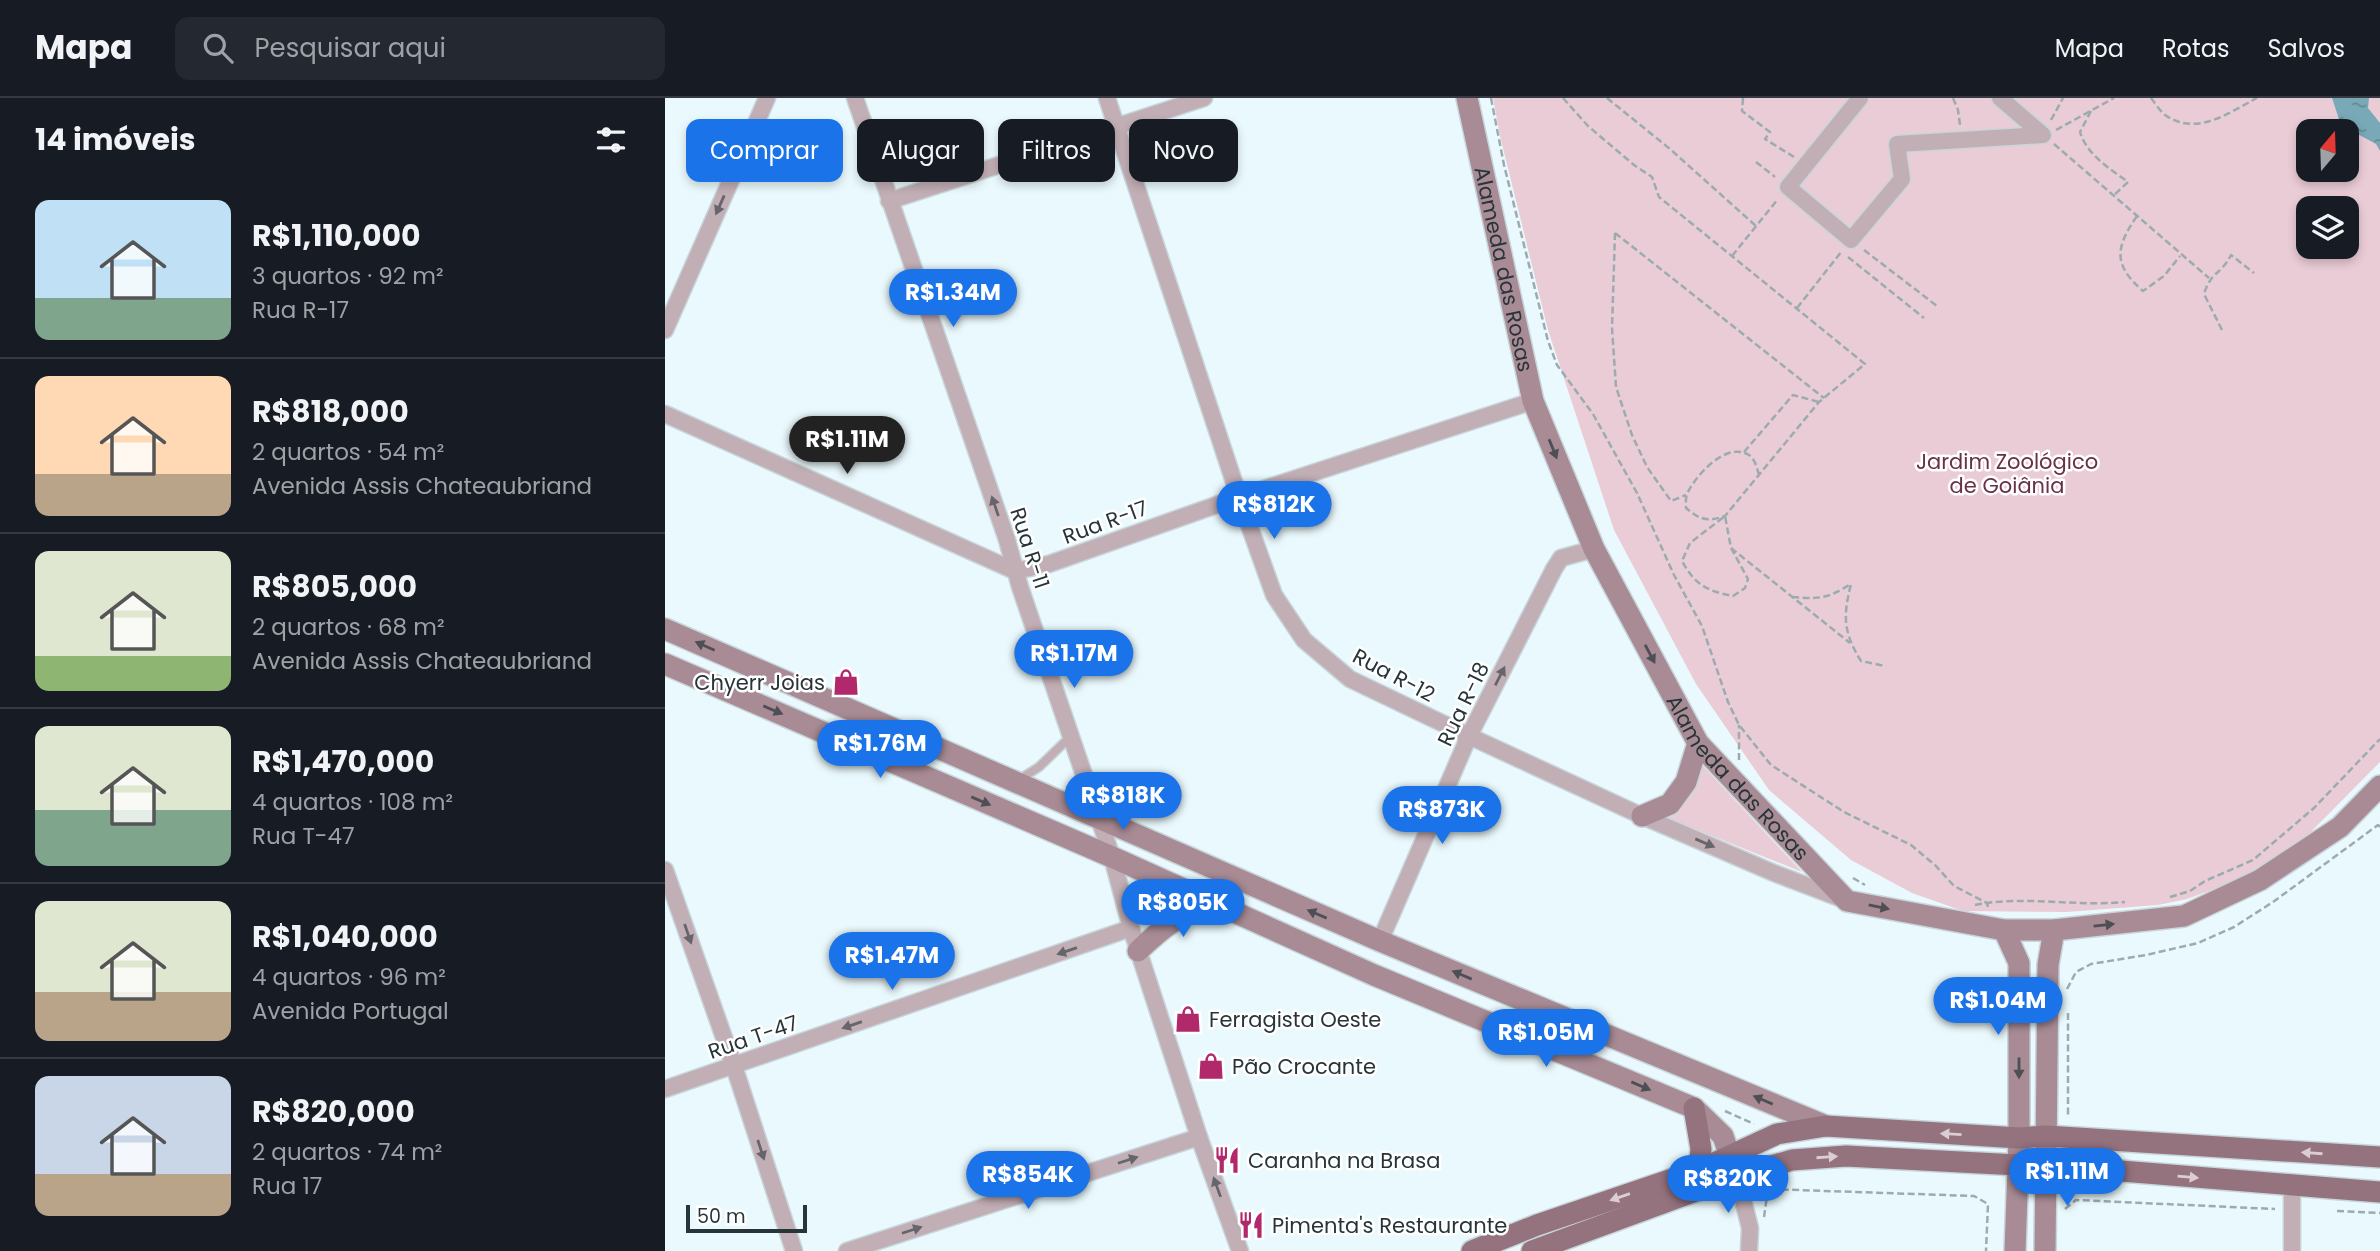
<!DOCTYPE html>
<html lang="pt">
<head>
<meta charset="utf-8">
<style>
  :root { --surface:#171b24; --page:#242831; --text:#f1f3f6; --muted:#9ea1a6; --line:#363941; --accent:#1a73e8 }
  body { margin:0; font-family:Poppins,sans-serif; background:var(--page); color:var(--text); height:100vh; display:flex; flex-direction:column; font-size:26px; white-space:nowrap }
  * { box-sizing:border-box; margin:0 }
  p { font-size:23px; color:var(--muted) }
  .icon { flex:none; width:38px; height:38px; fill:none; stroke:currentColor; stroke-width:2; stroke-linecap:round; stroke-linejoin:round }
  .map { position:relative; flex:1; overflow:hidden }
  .drawer { display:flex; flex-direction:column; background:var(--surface); width:665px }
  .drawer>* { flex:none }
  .top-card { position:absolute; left:21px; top:21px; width:665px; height:63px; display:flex; gap:14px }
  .needle { width:46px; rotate:19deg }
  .fabs { position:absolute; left:1631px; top:21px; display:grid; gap:14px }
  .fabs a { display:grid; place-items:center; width:63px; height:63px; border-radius:14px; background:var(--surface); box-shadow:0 4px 10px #0003; font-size:35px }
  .scale { position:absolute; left:21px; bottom:18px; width:121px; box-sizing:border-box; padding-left:7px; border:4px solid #273539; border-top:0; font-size:19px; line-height:24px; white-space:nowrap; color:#273539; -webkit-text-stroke:5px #fff; paint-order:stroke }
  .price { position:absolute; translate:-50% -60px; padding:0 16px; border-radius:24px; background:var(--accent); color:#fff; font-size:23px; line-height:46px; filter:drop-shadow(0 2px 4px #0008) }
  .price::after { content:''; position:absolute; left:50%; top:42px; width:21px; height:16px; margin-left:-10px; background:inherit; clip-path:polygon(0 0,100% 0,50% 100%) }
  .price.active { background:#222; color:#fff }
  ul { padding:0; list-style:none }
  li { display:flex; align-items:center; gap:21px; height:175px; padding:0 35px }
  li+li { border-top:2px solid var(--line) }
  li span { display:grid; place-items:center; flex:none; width:196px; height:140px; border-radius:14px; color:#555 }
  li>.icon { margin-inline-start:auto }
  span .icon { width:84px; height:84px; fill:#fffc; stroke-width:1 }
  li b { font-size:30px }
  h2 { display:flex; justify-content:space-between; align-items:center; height:84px; padding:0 35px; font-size:30px }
  .tag { padding:0 24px; border-radius:14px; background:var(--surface); box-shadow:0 4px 10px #0003; font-size:24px; line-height:63px }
  .tag.active { background:var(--accent); color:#fff }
  header { display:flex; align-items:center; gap:42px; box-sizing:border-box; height:98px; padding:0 35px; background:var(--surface); border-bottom:2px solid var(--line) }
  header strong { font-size:33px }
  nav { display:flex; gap:38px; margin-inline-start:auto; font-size:24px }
  .search { width:490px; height:63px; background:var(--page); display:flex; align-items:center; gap:18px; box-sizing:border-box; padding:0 24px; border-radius:14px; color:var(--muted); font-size:26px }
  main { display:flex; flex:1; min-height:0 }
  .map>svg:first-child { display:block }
  .park { fill:#eaccd6; fill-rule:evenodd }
  .water { fill:url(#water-ripples) }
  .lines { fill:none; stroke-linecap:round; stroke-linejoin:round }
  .lane-casing { stroke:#c7d6da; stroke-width:11 }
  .street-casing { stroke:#c7d6da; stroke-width:19 }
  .secondary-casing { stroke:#c7d6da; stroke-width:24 }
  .primary-casing { stroke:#c7d6da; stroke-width:24 }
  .path { stroke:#9cabaf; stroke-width:2.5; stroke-dasharray:7 3.5; stroke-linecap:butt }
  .lane { stroke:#c2aeb5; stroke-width:8 }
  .street { stroke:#c2aeb5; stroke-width:16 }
  .secondary { stroke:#a88b95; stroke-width:21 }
  .primary { stroke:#94727e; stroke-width:21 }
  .oneway { fill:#65656b }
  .oneway2 { fill:#4e4f55 }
  .oneway3 { fill:#daced2 }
  .labels { text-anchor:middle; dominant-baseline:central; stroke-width:5; stroke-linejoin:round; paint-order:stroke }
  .street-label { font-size:21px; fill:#273539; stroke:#fff }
  .park-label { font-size:21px; fill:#693148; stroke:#fff }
  .poi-label { font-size:21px; fill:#273539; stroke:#fff; text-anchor:start }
</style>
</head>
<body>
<header>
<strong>Mapa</strong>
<div class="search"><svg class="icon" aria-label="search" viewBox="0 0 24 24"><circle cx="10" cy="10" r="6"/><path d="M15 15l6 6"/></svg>Pesquisar aqui</div>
<nav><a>Mapa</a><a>Rotas</a><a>Salvos</a></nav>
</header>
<main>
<section class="drawer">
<h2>14 imóveis<svg class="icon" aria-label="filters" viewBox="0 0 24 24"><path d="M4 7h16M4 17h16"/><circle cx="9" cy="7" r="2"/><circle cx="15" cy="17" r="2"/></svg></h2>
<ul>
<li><span style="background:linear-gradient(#bfe0f5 70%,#7fa58c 0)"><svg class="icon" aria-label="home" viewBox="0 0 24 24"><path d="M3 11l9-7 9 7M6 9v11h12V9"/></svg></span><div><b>R$1,110,000</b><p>3 quartos · 92 m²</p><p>Rua R-17</p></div></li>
<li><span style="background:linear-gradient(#ffd9b3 70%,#b9a48a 0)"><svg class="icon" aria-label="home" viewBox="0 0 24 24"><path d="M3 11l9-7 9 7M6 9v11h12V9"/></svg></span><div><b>R$818,000</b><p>2 quartos · 54 m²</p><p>Avenida Assis Chateaubriand</p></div></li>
<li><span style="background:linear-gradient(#dfe7d0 75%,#8fb573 0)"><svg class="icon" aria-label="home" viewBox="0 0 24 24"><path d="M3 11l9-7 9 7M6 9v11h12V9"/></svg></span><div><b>R$805,000</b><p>2 quartos · 68 m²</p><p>Avenida Assis Chateaubriand</p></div></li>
<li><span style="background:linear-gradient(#dfe7d0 60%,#7fa58c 0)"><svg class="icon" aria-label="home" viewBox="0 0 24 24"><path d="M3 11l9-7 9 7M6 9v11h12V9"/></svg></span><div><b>R$1,470,000</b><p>4 quartos · 108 m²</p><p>Rua T-47</p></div></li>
<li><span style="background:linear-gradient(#dfe7d0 65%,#b9a48a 0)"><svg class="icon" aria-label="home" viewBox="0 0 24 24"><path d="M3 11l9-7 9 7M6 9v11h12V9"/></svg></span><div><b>R$1,040,000</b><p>4 quartos · 96 m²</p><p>Avenida Portugal</p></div></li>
<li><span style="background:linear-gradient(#c9d6e8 70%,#b9a48a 0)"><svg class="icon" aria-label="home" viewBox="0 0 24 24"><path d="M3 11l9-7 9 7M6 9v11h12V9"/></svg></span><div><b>R$820,000</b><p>2 quartos · 74 m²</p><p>Rua 17</p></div></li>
</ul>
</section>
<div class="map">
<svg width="1715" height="1153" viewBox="0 0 1715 1153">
  <defs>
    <pattern id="water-ripples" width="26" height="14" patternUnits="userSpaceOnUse" patternTransform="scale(1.75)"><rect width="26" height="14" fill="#79a9b6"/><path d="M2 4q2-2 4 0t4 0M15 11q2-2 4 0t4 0" fill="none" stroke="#638a95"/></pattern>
  </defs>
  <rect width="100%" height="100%" fill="#eaf9fd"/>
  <!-- park -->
  <g class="park">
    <path d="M828,0H1715V664L1627,753L1579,780L1522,801L1493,807L1402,814L1298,813L1247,795L1186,762L1104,692L1031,586L949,432L883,232L835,38ZM1643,33H1682V72H1643ZM1643,110H1682V149H1643Z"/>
    <polygon points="1035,665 1137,774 1003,720 1022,694"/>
  </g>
  <!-- water -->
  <polygon class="water" points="1667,0 1704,0 1703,10 1715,25 1715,53 1711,46 1676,27"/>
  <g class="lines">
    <defs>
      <polyline id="lane" points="352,683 374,669 406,638"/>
      <g id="street">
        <polyline points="190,0 342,442 355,489 447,759 466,830 534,1039 575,1153"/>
        <polyline points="442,0 574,399 609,497 639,542 685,581 804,638 977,718 1109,775 1177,801"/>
        <polyline points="1195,0 1123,89 1186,142 1237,81 1232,46 1378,37 1335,0"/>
        <polyline points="224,103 539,0"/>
        <polyline points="0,232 102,0"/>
        <polyline points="0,316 350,473 384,466 574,399 868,303"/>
        <polyline points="0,772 69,968 129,1153"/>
        <polyline points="715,843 804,638 889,471 896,460 929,451"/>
        <polyline points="0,991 466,830"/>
        <polyline points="1072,1078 1085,1130 1084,1153"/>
        <polyline points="1627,1088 1627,1153"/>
        <polyline points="182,1153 534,1039"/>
      </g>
      <g id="secondary">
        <path id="s1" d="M802,0L868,303L929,451L1033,645L1182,803L1339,832H1389L1519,818L1595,782L1675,729L1715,688"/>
        <polyline points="0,531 715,843 1161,1028"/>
        <polyline points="0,566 447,759 709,877 1029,1010 1058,1038 1070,1074"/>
        <polyline points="977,718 1005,706 1021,684 1033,645"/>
        <polyline points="1339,832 1354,865 1354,1040 1350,1153"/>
        <path d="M473,853C498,829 515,816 548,804"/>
        <polyline points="1380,1153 1383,867 1389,832"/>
      </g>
      <g id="primary">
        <polyline points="1029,1010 1036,1051 1034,1072"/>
        <polyline points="807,1153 872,1127 1034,1072 1112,1036 1161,1028 1354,1040 1381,1038 1715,1059"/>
        <polyline points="867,1153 1072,1078 1127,1062 1181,1058 1353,1067 1382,1067 1715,1094"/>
      </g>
    </defs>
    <!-- lane casing -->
    <use href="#lane" class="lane-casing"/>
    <!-- street casing -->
    <use href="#street" class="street-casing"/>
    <!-- secondary casing -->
    <use href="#secondary" class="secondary-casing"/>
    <!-- primary casing -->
    <use href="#primary" class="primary-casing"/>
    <!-- path -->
    <g class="path">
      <polyline points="826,0 839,67 883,243 892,267 928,316 972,395 1009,477 1037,528 1063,604 1074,627 1106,667 1179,714 1246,747 1271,768 1289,788 1322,805 1323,809"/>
      <path d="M898,0L923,28L969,67L987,79L994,99L1200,266L1154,304L1060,418C1043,424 1035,422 1021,410C1021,405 1020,399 1023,394C1032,376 1062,343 1084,357C1090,361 1092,370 1094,377"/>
      <polyline points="942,0 1005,51 1091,128"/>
      <polyline points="1078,0 1077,13 1105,34 1100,41 1129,59"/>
      <polyline points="1288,0 1293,12 1295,27"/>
      <path d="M1486,0C1490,5 1495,13 1500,17C1532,39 1563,15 1592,0"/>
      <path d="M1426,13L1415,34C1422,57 1444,70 1463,84L1448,98"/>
      <polyline points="1386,22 1398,0"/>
      <polyline points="1391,32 1449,0"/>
      <polyline points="1389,46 1544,180"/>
      <polyline points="1091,64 1110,79"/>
      <path d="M1472,118C1450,150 1448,167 1478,193L1499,178L1515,158"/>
      <polyline points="950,135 947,230 951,289 967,337 982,369 1006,403 1021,397"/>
      <polyline points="950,135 1159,300"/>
      <polyline points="1199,152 1272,208"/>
      <polyline points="1067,158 1113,101"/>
      <polyline points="1183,159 1259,220"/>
      <polyline points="1132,210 1177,153"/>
      <path d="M1557,232L1539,196C1546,173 1556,177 1566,157L1589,175"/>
      <polyline points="1079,354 1128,297 1154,304"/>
      <path d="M1066,450L1083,481L1080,490L1068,498C1042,493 1030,487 1017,463L1025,445L1060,418L1066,450L1185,545"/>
      <path d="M1127,499C1156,501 1161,501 1186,486C1178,518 1178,534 1196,563L1220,568"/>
      <polyline points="1074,662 1074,627"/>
      <polyline points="1188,780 1200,787"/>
      <polyline points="1505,799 1525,793 1540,783 1588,762 1649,710 1715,641"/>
      <path d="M1310,807C1359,797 1410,809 1460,804"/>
      <polyline points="1402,891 1411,874 1426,866 1481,857 1533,845 1569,829 1608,804 1713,727 1715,729"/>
      <polyline points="1403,915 1403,1020"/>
      <polyline points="1060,1013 1089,1026"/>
      <polyline points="1400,1111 1411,1102 1610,1111"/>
      <polyline points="1672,1113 1715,1115"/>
      <polyline points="1099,1119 1103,1091 1309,1098 1323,1106 1321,1153"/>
    </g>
    <!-- lane -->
    <use href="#lane" class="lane"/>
    <!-- street -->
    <use href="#street" class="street"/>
    <!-- secondary -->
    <use href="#secondary" class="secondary"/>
    <!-- primary -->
    <use href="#primary" class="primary"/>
  </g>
  <!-- one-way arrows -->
  <defs><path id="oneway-solid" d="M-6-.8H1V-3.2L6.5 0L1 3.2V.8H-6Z" transform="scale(1.75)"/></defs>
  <g class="oneway">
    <use href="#oneway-solid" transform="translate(55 107) rotate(114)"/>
    <use href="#oneway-solid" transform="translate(330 408) rotate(-109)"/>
    <use href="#oneway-solid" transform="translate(835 578) rotate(-63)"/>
    <use href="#oneway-solid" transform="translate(1040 745) rotate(23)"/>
    <use href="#oneway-solid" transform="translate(23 836) rotate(71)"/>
    <use href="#oneway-solid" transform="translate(402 853) rotate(161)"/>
    <use href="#oneway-solid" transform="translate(187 927) rotate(161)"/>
    <use href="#oneway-solid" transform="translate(96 1052) rotate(72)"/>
    <use href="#oneway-solid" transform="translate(463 1062) rotate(-18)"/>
    <use href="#oneway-solid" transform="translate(552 1089) rotate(-110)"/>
    <use href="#oneway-solid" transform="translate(247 1132) rotate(-18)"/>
  </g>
  <g class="oneway2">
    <use href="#oneway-solid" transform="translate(888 351) rotate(68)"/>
    <use href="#oneway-solid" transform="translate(40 548) rotate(-156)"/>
    <use href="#oneway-solid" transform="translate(985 556) rotate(62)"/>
    <use href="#oneway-solid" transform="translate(108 612) rotate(23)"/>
    <use href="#oneway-solid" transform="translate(316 703) rotate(23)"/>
    <use href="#oneway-solid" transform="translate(1214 809) rotate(11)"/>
    <use href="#oneway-solid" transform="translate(652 816) rotate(-157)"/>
    <use href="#oneway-solid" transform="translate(1439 827) rotate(-6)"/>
    <use href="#oneway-solid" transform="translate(797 877) rotate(-157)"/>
    <use href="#oneway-solid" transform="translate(1354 970) rotate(90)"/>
    <use href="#oneway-solid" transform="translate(976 988) rotate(23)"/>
    <use href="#oneway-solid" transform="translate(1098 1002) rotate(-157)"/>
  </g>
  <g class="oneway3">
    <use href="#oneway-solid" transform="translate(1286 1036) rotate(-177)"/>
    <use href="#oneway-solid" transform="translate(1647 1055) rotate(-176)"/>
    <use href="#oneway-solid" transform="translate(1162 1059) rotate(-4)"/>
    <use href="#oneway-solid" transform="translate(1523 1079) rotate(5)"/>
    <use href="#oneway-solid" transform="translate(955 1099) rotate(161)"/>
  </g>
  <!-- icons -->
  <defs>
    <symbol id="shop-bare" viewBox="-9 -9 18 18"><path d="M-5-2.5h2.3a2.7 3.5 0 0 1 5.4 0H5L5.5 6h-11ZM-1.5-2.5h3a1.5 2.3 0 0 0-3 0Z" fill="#b1296b" stroke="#fff" stroke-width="2.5" paint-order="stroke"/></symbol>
    <symbol id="restaurant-bare" viewBox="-9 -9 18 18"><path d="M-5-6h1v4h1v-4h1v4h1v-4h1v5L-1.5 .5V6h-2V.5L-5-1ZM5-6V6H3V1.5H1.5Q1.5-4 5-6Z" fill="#b1296b" stroke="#fff" stroke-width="2.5" paint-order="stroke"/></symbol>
  </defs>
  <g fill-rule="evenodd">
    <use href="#shop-bare" x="162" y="565" width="38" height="38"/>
    <use href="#shop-bare" x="504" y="902" width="38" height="38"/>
    <use href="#shop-bare" x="527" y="949" width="38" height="38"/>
    <use href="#restaurant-bare" x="543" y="1043" width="38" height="38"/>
    <use href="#restaurant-bare" x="567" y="1108" width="38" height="38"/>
  </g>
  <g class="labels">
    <!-- street labels -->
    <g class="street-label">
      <text stroke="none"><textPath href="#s1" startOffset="175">Alameda das Rosas</textPath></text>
      <text transform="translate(440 424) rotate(-20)">Rua R-17</text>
      <text transform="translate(365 450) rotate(72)">Rua R-11</text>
      <text transform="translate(729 577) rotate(28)">Rua R-12</text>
      <text transform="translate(798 606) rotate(-64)">Rua R-18</text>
      <text stroke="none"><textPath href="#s1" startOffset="742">Alameda das Rosas</textPath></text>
      <text transform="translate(88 939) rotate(-19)">Rua T-47</text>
    </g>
    <!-- park labels -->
    <g class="park-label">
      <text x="1342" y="363">Jardim Zoológico<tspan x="1342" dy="24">de Goiânia</tspan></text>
    </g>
    <!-- poi labels -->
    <g class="poi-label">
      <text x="160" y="584" text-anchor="end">Chyerr Joias</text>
      <text x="544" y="921">Ferragista Oeste</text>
      <text x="567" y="968">Pão Crocante</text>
      <text x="583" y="1062">Caranha na Brasa</text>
      <text x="607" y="1127">Pimenta's Restaurante</text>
    </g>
  </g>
</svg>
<div class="fabs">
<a><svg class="needle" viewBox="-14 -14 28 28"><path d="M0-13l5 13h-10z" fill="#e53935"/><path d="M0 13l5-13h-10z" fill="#9ea1a6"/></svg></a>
<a><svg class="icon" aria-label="layers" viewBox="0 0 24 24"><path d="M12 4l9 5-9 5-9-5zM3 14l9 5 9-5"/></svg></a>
</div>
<div class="scale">50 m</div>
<b class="price" style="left:288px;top:231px">R$1.34M</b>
<b class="price active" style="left:182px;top:378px">R$1.11M</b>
<b class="price" style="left:609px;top:443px">R$812K</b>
<b class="price" style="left:409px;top:592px">R$1.17M</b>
<b class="price" style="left:215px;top:682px">R$1.76M</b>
<b class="price" style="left:458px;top:734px">R$818K</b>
<b class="price" style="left:777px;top:748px">R$873K</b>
<b class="price" style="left:518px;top:841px">R$805K</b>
<b class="price" style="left:227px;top:894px">R$1.47M</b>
<b class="price" style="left:1333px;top:939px">R$1.04M</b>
<b class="price" style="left:881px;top:971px">R$1.05M</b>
<b class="price" style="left:1402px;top:1110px">R$1.11M</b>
<b class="price" style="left:363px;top:1113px">R$854K</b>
<b class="price" style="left:1063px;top:1117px">R$820K</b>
<div class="top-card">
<a class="tag active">Comprar</a>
<a class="tag">Alugar</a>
<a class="tag">Filtros</a>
<a class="tag">Novo</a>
</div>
</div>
</main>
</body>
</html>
